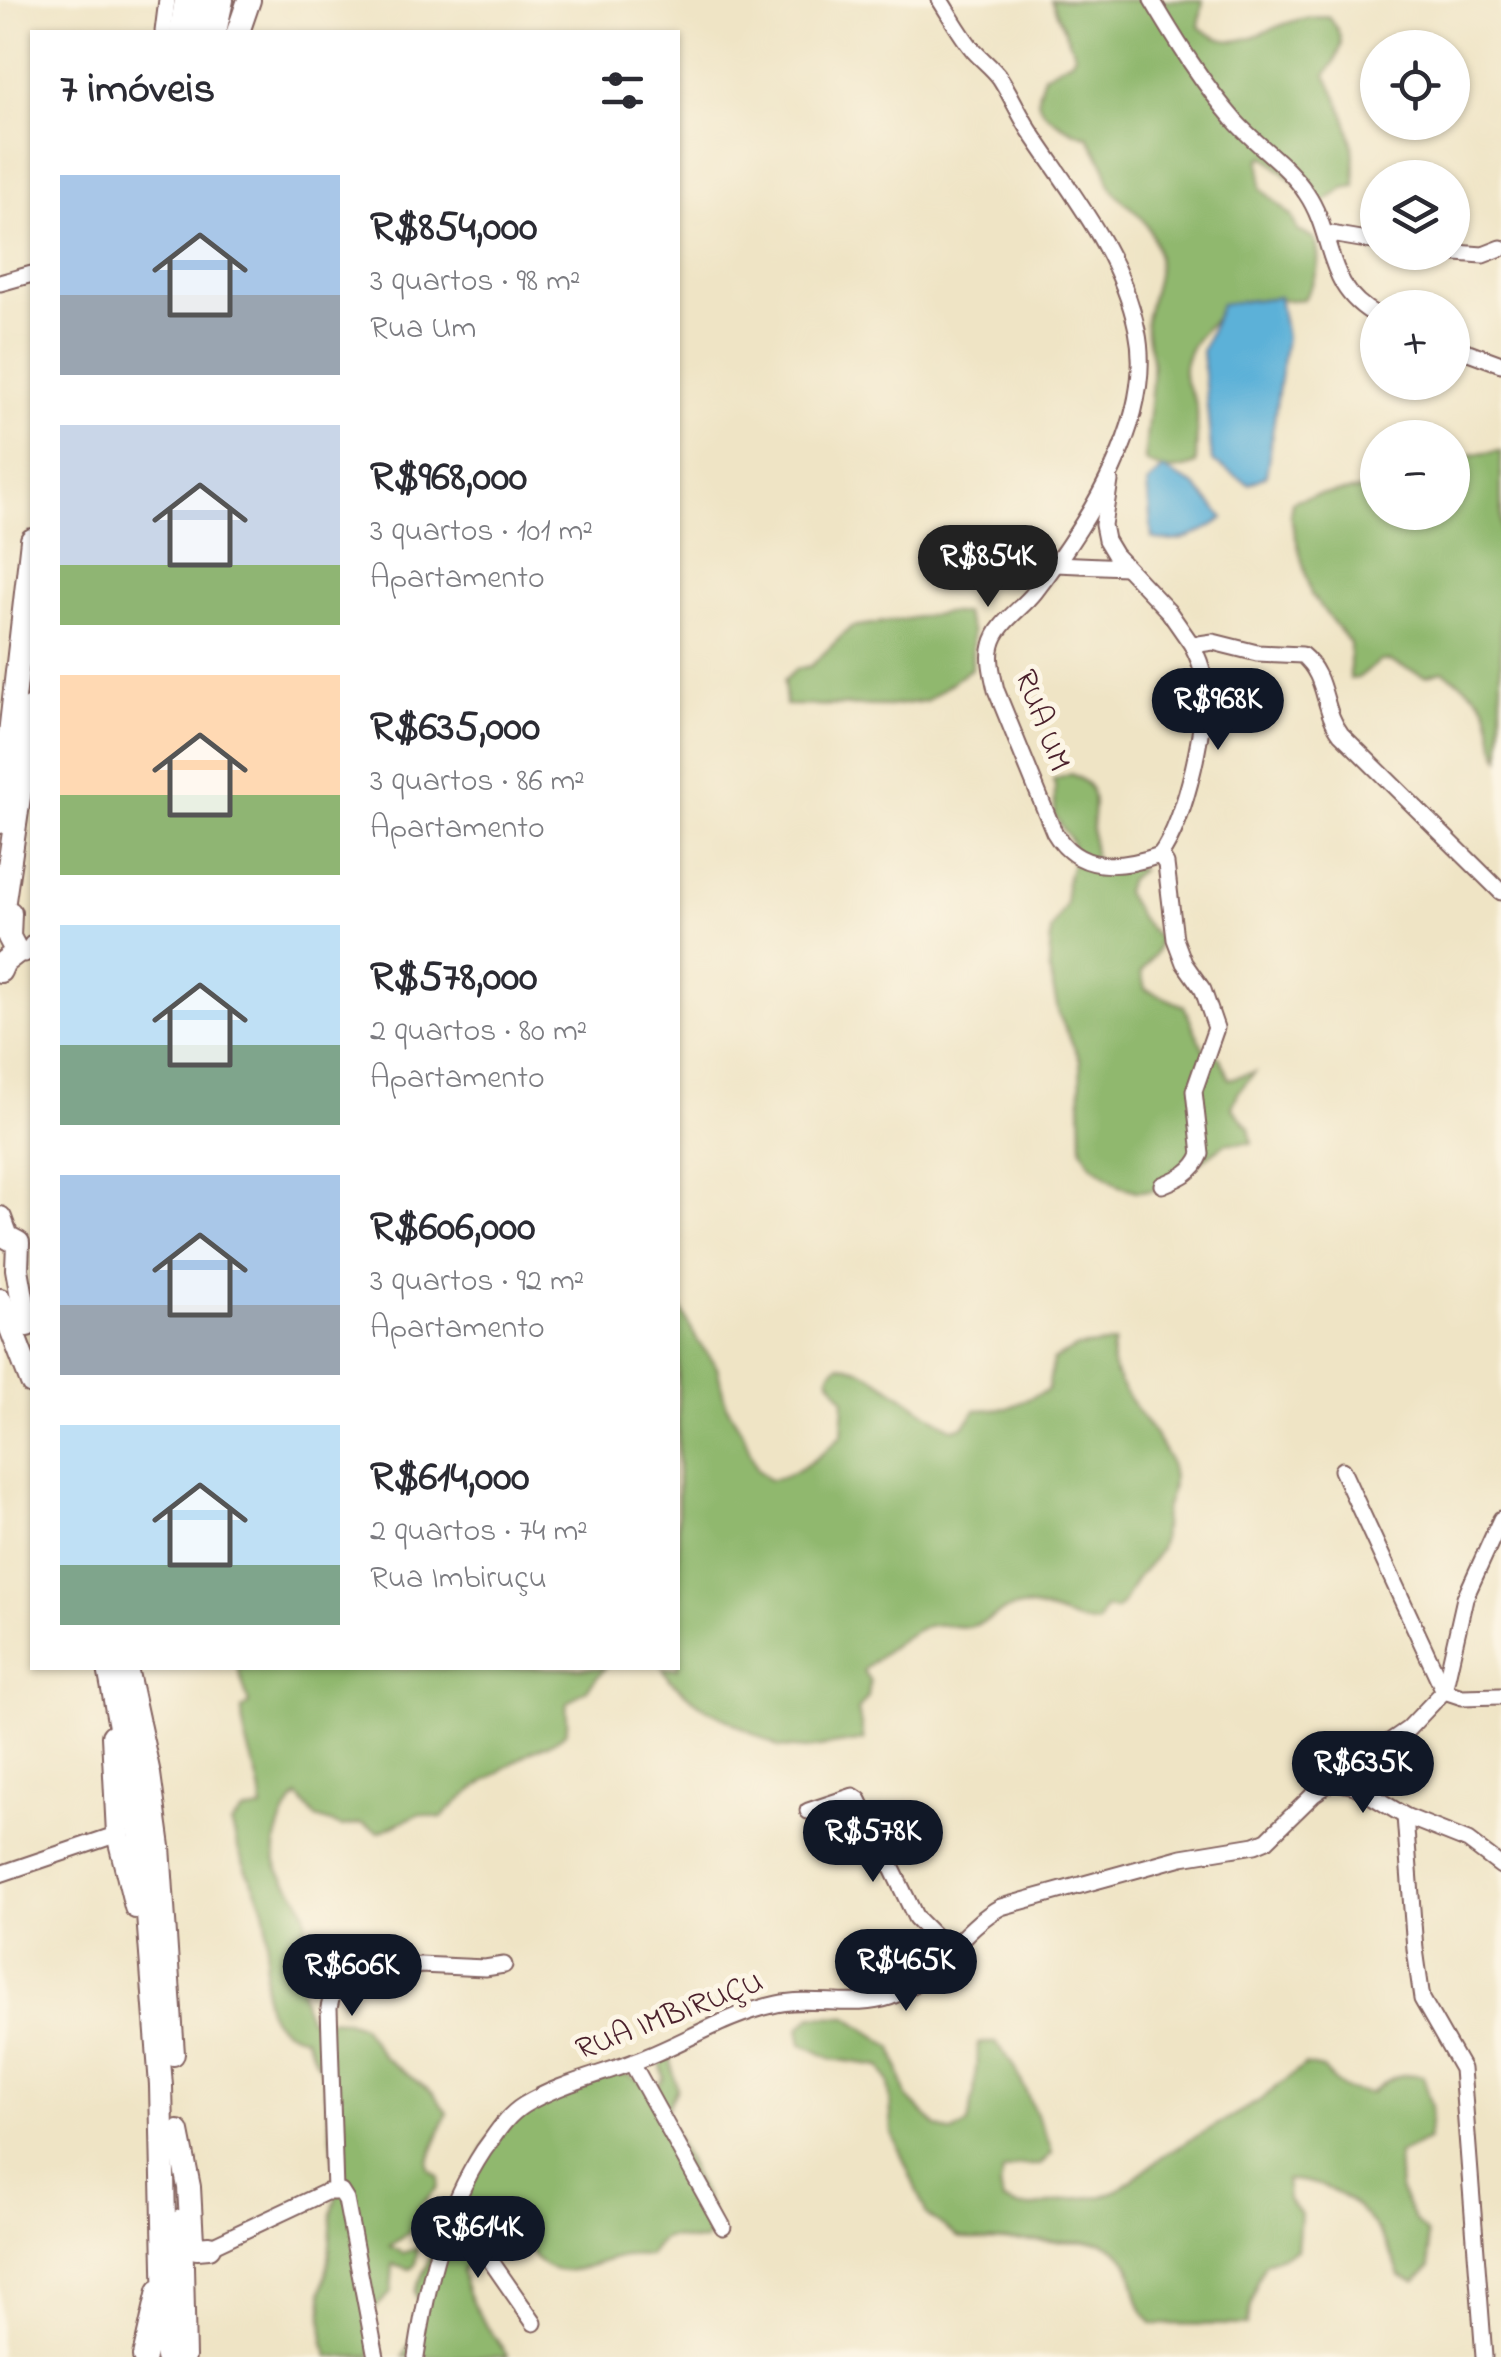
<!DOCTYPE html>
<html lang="pt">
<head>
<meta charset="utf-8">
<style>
  :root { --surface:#fff; --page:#f2f2f3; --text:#2b2b33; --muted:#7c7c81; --accent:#111827 }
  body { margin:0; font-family:"Indie Flower",sans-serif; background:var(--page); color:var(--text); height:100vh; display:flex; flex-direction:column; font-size:38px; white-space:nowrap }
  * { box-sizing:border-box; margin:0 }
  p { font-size:32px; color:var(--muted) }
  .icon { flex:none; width:55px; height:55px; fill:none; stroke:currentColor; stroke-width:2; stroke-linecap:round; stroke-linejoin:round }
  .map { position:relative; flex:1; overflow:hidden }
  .sheet { position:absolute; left:30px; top:30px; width:650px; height:1640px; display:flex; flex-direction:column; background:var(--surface); border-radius:0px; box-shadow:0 2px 8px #0004 }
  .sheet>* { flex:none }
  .buttons { position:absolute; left:1360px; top:30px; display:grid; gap:20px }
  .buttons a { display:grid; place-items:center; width:110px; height:110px; border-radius:50%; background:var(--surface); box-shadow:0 2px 8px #0004; font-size:50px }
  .price { position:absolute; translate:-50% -85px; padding:0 22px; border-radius:35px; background:var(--accent); color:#fff; font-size:32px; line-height:65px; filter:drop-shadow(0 2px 5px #0008) }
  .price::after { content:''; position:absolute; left:50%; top:60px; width:30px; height:22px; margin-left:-15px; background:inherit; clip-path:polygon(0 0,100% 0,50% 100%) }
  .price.selected { background:#222; color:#fff }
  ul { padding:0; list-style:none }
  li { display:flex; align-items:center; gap:30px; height:250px; padding:0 30px }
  li span { display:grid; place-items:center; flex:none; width:280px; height:200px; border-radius:0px; color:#555 }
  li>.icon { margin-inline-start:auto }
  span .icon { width:120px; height:120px; fill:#fffc; stroke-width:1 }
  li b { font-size:42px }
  h2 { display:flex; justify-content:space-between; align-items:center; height:120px; padding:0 30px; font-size:42px }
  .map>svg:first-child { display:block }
  .forest { fill:#90b86e; stroke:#6d6c4c; stroke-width:2.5 }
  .water { fill:#5cb1d8; stroke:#536882; stroke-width:2.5 }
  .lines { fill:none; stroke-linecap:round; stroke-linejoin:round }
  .minor-casing { stroke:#846461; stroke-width:19 }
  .highway-casing { stroke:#846461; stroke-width:26 }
  .minor { stroke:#fff; stroke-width:15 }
  .highway { stroke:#fff; stroke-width:22 }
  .labels { text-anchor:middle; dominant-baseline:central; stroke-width:10; stroke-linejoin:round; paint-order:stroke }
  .street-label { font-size:32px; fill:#4a1f2b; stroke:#fcf5e5 }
</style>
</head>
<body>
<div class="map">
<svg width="1501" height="2357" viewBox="0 0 1501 2357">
  <rect width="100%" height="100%" fill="#fcf5e5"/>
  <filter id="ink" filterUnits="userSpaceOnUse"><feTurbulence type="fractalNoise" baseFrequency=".01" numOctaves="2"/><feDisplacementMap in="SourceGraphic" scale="20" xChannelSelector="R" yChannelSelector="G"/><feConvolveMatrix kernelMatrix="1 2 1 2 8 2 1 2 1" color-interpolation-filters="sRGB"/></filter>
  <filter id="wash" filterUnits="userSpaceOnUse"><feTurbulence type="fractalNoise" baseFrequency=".0048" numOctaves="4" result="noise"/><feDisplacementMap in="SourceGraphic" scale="40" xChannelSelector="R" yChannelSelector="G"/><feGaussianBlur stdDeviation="2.25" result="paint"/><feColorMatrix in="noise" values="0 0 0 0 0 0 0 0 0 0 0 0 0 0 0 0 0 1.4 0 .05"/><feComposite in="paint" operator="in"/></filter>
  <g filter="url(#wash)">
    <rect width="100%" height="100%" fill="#efe4c5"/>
    <!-- forest -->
    <g class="forest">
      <path d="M1051,0H1203L1199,27C1235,57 1259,30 1297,20C1307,17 1318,17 1329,17C1349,43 1341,50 1326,75C1347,115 1356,141 1355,186L1345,188L1320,205L1264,156L1260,159L1261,189L1291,216L1298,231L1314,238C1323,260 1317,279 1304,299C1286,302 1267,298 1249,301C1221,306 1176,349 1185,380C1189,391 1195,397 1197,409C1198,427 1196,446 1196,464C1176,472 1163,472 1145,461C1145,427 1154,394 1152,360C1151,347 1145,336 1146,322C1150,289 1166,273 1153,239C1143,209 1122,207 1110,185C1107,180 1108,176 1106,170C1102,158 1093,148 1088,136C1074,134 1038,114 1038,99C1038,91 1042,82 1044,75L1071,60L1075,54Z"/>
      <path d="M1501,451V758C1491,744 1493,726 1487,710C1481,693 1457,681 1443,671L1425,676L1389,661H1380L1358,678L1350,679V643L1311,595L1290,515L1292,502C1310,492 1353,493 1377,487L1378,512H1452L1453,457Z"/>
      <polygon points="945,613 964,613 972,632 972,668 926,701 890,706 786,705 784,681 796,669 811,666 851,627"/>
      <path d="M1071,774C1100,787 1094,801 1092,828C1091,838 1094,850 1095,861H1115L1141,870L1129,879L1125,892L1140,918L1159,939L1156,952L1141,972L1145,989L1184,1006L1203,1048L1220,1058L1229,1079L1255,1072L1239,1091L1232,1107L1249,1128L1252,1143H1227L1171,1183L1151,1191H1136L1120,1186L1091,1164L1082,1148L1080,1060L1059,1015L1049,969L1051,931L1066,904V884L1074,856L1071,841L1055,816V786L1053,780Z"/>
      <path d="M678,1302L697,1340L717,1367L726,1405L744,1435L756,1469L769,1480C794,1479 825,1452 842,1435L844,1399L829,1378L831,1371L839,1365C870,1363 922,1416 954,1429L964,1426L976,1410L1008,1408L1048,1390L1053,1360L1077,1347L1114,1343C1098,1381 1166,1432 1172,1472C1175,1486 1169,1496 1165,1509C1162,1519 1164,1530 1162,1540C1160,1555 1146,1566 1137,1578C1129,1589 1127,1602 1116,1610L1105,1608L1098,1623C1074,1625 1053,1609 1030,1607C999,1605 995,1621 972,1626C960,1629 945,1623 933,1625C915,1626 876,1657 863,1671L870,1681L868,1697L858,1710L864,1740L807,1749L779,1747L700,1705L670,1680L663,1668H678Z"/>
      <path d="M238,1668H605L587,1689L567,1703C565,1712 570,1727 565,1733C558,1742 540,1747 530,1752C507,1766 458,1798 442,1818L419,1814L379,1832L362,1824L342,1827L316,1818L298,1796C284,1810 271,1842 276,1862C281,1882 304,1895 306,1918C308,1952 292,1988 310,2019L347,2020L362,2026L383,2057L434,2094L447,2113L428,2163L429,2169L439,2177L438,2187L418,2208L409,2232L390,2246L403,2253L418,2248L415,2265L410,2269L393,2264L391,2293L373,2310L371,2357H329L324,2344L322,2293L329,2260L332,2213L339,2186L322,2071L304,2037C243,2024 273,1964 266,1919C263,1895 247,1875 240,1854C236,1844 235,1834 231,1824L243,1812L262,1809C262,1773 241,1744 242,1709L249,1704Z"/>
      <path d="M811,2016L848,2017L893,2048L907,2097L937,2127L952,2133L968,2124L974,2094L978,2043H996C1017,2064 1024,2089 1036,2115C1042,2129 1049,2138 1052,2153L1040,2165H1019L1003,2171L1000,2186L1003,2201L1018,2207H1036L1070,2199L1103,2196L1118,2190L1164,2155L1259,2101L1305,2065L1323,2069C1338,2087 1348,2093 1371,2093C1389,2077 1400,2072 1423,2076L1432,2106L1428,2140L1398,2154L1400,2191L1415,2221L1427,2234L1430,2267L1415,2282L1400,2276C1382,2223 1345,2181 1286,2180L1288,2199L1300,2214L1297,2250L1266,2262L1257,2280L1247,2325L1153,2324C1122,2293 1148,2261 1102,2242L972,2240L957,2237L927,2215L892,2133L889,2081L880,2066L832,2059L802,2044L799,2028Z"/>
      <path d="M669,2053L677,2088L665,2114L711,2212L713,2226L705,2241C674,2245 670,2222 649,2256C641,2256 633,2255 625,2256C599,2259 567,2282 542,2264C525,2252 522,2225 512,2218C496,2208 473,2218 464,2197C473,2178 480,2148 495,2133C520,2108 586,2072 622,2074C637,2075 642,2087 656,2089L664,2078L659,2057Z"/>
      <path d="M441,2233L457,2246L468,2245L472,2250L471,2260L462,2271C470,2312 488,2324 508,2357H403L422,2315L415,2291Z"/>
    </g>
    <!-- water -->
    <g class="water">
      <polygon points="1279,297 1286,337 1266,476 1249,484 1212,461 1202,351 1221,304"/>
      <path d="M1163,469L1195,486L1224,518C1203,533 1177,547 1152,538L1147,484Z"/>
    </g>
  </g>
  <g filter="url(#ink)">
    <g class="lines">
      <defs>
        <g id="minor">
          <path d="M940,0C951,17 961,36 974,51C982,60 993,68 1000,78C1011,95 1019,114 1030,131C1073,196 1121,253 1137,330C1156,419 1087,524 1035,592C1022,609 997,623 992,645C988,659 993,676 996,690L1054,832C1078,873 1120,869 1160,855L1166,864L1175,939L1184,963L1203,990L1216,1028L1194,1091L1201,1154C1194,1172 1179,1178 1162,1185"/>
          <path d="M1152,0C1177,42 1203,84 1235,121C1257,146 1288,165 1306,193C1336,237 1323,287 1378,316"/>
          <polyline points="163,32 167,0"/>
          <polyline points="1325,233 1378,242"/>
          <polyline points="1443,252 1483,255 1501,248"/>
          <polyline points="0,283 32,274"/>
          <polyline points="1452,346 1501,364"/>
          <path d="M1110,481L1103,525L1106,540L1115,555L1169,612L1192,645L1213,642L1257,653L1302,655C1328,676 1322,710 1341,734L1501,892"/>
          <polyline points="1056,564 1125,567"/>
          <path d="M1160,855C1186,821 1209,716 1203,674C1201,663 1197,655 1192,645"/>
          <polyline points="25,954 32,944"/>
          <polyline points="1342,1470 1444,1691 1462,1697 1501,1696"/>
          <polyline points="1335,1782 1355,1786 1405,1816 1468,1841 1501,1866"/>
          <polyline points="808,1811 853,1796 859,1800 916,1918 948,1950"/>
          <polyline points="1405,1816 1415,1949 1422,1999 1462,2069 1484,2357"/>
          <polyline points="0,1874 118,1834"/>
          <polyline points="632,2063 723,2227"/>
          <polyline points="335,2191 329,2008 332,1995 341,1987 420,1965 485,1968 504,1965"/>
          <polyline points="449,2214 477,2241 534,2323"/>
          <polyline points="209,2247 326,2192 341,2192 346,2200 376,2357"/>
          <path d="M416,2357C427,2284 443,2212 484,2150C496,2134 506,2116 524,2105C560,2083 605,2074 644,2058C689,2040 729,2014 777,2004C814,1996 855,2009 890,1997C935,1981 959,1929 1001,1907L1182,1857L1255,1845L1267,1840L1314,1794L1408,1729L1444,1691L1465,1598L1501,1519"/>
        </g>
        <g id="highway">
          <polyline points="181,32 186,0"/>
          <polyline points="198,32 206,0"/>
          <polyline points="215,32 222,0"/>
          <polyline points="238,32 249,0"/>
          <polyline points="0,822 32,540"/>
          <polyline points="0,928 32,708"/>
          <polyline points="0,971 4,962 17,952 9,937 10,913"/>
          <polyline points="0,1218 7,1237 18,1243 17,1269 27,1325"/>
          <polyline points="0,1300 32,1383"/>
          <polyline points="109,1668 143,1849 161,2086 167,2357"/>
          <polyline points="126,1668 149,1774 159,1847 173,2054"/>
          <polyline points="113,1736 118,1834 136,1907"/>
          <polyline points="178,2132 189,2187 192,2241 197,2248 209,2247"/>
          <polyline points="181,2221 184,2357"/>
          <polyline points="144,2357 159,2291"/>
        </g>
      </defs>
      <!-- minor casing -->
      <use href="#minor" class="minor-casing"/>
      <!-- highway casing -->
      <use href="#highway" class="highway-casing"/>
      <!-- minor -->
      <use href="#minor" class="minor"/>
      <!-- highway -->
      <use href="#highway" class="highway"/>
    </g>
  </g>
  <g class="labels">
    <!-- street labels -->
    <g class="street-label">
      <text transform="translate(1041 721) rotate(69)">RUA UM</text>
      <text transform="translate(670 2017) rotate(-21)">RUA IMBIRUÇU</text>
    </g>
  </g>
</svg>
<div class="buttons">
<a><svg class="icon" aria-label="locate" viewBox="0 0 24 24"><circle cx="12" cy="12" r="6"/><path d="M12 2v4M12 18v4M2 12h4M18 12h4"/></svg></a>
<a><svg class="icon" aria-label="layers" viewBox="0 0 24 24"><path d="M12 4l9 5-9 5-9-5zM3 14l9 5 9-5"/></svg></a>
<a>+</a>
<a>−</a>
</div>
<b class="price selected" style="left:988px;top:610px">R$854K</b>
<b class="price" style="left:1218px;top:753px">R$968K</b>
<b class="price" style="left:1363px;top:1816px">R$635K</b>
<b class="price" style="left:873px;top:1885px">R$578K</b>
<b class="price" style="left:906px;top:2014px">R$465K</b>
<b class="price" style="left:352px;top:2019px">R$606K</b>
<b class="price" style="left:478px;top:2281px">R$614K</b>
<section class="sheet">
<h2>7 imóveis<svg class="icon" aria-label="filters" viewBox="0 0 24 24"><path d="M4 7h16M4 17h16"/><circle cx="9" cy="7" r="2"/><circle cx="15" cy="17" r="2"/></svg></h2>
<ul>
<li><span style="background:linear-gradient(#a9c7e8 60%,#9aa5b1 0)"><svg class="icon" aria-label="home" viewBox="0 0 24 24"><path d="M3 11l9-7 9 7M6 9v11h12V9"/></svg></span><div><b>R$854,000</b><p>3 quartos · 98 m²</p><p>Rua Um</p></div></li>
<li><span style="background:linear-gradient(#c9d6e8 70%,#8fb573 0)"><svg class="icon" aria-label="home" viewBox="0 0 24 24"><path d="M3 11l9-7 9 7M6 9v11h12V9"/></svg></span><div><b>R$968,000</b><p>3 quartos · 101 m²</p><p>Apartamento</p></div></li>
<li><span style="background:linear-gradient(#ffd9b3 60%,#8fb573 0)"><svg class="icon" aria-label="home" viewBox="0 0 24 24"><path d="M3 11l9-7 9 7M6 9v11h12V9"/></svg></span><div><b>R$635,000</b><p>3 quartos · 86 m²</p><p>Apartamento</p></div></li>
<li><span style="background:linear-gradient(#bfe0f5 60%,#7fa58c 0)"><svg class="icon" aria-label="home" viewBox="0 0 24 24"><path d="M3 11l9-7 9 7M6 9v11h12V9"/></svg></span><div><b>R$578,000</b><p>2 quartos · 80 m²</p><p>Apartamento</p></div></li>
<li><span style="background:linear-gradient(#a9c7e8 65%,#9aa5b1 0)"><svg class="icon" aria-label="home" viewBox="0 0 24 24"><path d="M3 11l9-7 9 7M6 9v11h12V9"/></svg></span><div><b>R$606,000</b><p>3 quartos · 92 m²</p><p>Apartamento</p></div></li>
<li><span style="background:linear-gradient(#bfe0f5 70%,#7fa58c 0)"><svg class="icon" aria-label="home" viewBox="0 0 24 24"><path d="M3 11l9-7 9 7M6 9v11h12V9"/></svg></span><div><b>R$614,000</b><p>2 quartos · 74 m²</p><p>Rua Imbiruçu</p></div></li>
</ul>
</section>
</div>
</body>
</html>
